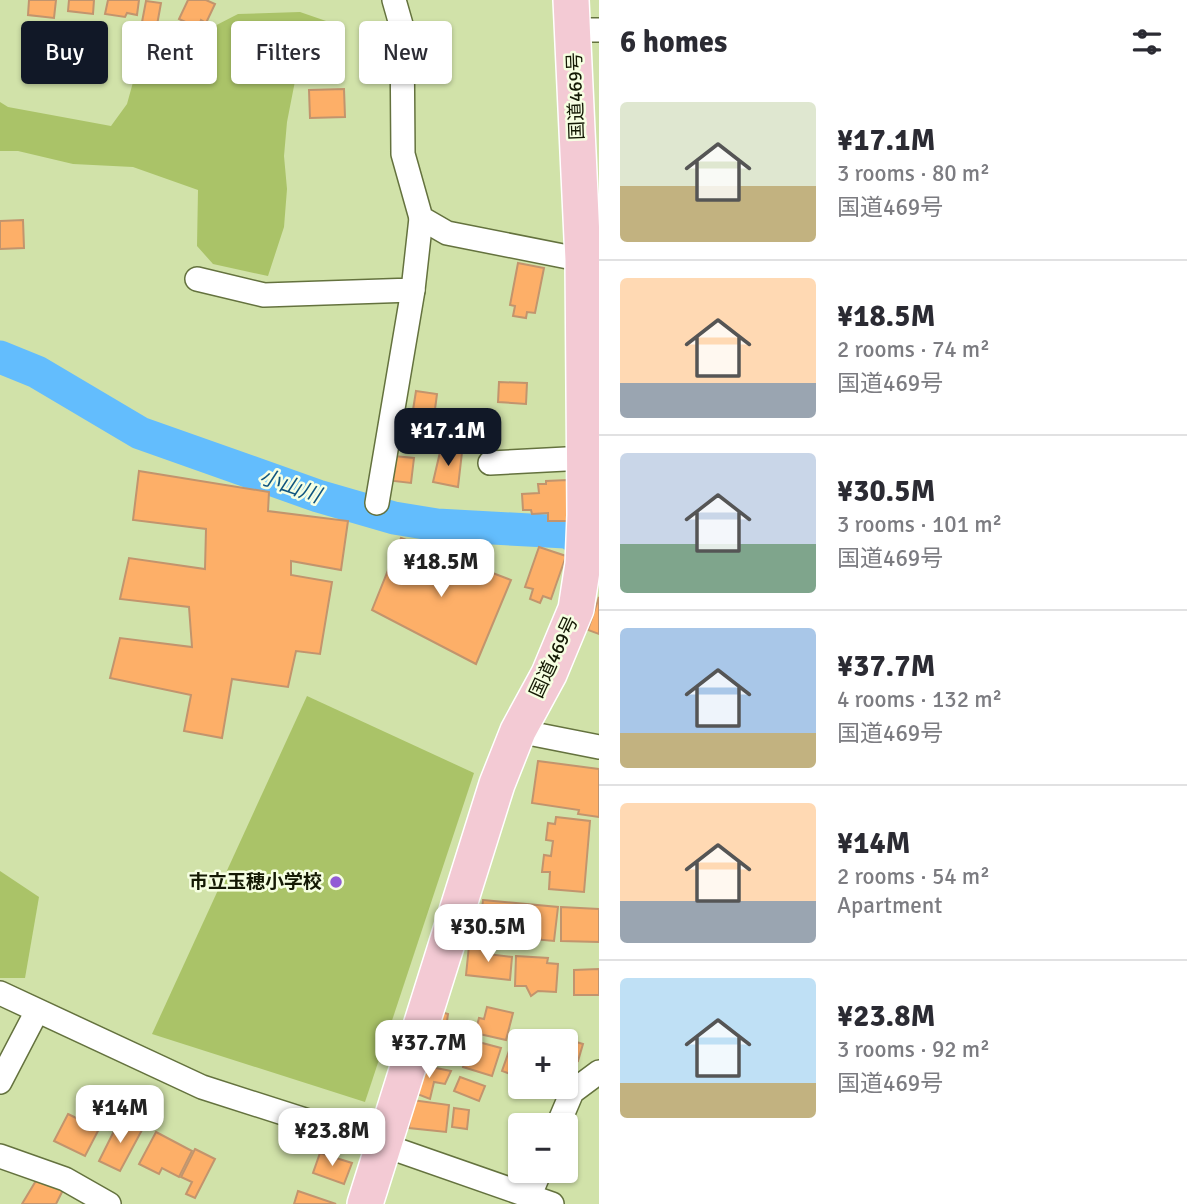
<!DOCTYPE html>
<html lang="en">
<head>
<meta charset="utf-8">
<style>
  :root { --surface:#fff; --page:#f7f7f7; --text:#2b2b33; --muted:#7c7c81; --line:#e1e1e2; --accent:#111827 }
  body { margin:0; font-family:Signika,"Noto Sans JP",sans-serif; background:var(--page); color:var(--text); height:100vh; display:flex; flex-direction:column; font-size:26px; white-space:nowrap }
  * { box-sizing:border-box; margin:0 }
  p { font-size:23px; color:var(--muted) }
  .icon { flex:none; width:38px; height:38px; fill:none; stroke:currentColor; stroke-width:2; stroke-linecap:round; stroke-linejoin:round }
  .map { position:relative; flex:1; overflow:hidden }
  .drawer { display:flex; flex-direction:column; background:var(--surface); width:588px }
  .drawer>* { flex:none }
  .banner { position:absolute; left:21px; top:21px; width:472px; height:63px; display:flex; gap:14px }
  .tools { position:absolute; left:508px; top:1029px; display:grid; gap:14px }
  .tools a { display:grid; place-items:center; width:70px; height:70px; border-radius:7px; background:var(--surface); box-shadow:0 2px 5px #0004; font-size:35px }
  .price { position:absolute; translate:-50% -60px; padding:0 16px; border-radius:14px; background:#fff; color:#222; font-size:23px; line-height:46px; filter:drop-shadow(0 2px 4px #0008) }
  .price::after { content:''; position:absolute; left:50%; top:42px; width:21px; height:16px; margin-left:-10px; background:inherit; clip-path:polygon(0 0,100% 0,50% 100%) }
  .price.selected { background:var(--accent); color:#fff }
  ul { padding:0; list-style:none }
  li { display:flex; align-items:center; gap:21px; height:175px; padding:0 21px }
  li+li { border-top:2px solid var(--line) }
  li span { display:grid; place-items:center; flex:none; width:196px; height:140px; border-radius:7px; color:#555 }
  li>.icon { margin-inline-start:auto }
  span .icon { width:84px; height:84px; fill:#fffc; stroke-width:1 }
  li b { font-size:30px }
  h2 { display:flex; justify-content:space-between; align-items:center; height:84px; padding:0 21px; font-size:30px }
  .tag { padding:0 24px; border-radius:7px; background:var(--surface); box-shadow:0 2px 5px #0004; font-size:24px; line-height:63px }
  .tag.selected { background:var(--accent); color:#fff }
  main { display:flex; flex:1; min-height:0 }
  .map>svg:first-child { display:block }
  .green { fill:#aac368 }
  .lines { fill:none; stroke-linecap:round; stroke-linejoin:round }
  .river { stroke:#63bdfd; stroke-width:33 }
  .building { fill:#fdaf68; stroke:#c2946d; stroke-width:2 }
  .minor-casing { stroke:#64723e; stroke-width:26 }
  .highway-casing { stroke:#fff; stroke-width:38 }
  .minor { stroke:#fff; stroke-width:23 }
  .highway { stroke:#f3cad4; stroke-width:35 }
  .poi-dot { fill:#925cd5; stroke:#f6ffe2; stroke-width:2.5 }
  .labels { text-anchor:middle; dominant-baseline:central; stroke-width:5; stroke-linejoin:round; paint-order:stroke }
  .street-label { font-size:19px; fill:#141904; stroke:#f6ffe2 }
  .poi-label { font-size:19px; font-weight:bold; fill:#141904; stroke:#f6ffe2; text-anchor:end }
  .water-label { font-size:21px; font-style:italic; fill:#10557f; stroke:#f6ffe2 }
</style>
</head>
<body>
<main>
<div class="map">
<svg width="599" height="1204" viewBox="0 0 599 1204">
  <rect width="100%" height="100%" fill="#d1e2a9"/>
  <!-- green -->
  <g class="green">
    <polygon points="300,12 329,22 327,51 295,81 287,122 284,156 287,189 284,227 268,276 213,264 197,246 198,190 133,167 73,164 18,151 0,151 0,102 8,107 111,126 127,104 135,75 163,36 201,33 238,14"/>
    <polygon points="307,696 474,773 365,1102 152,1034"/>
    <polygon points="0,871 39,897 25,978 0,978"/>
  </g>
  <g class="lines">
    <!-- river -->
    <polyline class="river" points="0,357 37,372 140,433 318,496 394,518 437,525 566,532 599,548"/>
  </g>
  <!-- building -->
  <g class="building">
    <polygon points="29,0 56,0 54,18 28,15"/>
    <polygon points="69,0 94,0 93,14 68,11"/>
    <polygon points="108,0 139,0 137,15 127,13 125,17 105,14"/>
    <polygon points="188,0 206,0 215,4 206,23 201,20 198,28 179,19"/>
    <polygon points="146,1 161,3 157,25 142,22"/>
    <polygon points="344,89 345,117 310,118 309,90"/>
    <polygon points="23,220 24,248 0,249 0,221"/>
    <polygon points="518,263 544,268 535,313 527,312 526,318 513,316 515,306 510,305"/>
    <polygon points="499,382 527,383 526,404 498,402"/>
    <polygon points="416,391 437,394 432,432 410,429"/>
    <polygon points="441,448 462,452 458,487 433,482"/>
    <polygon points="394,456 414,458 411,483 385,480"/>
    <polygon points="139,471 269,492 268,511 348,521 341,570 291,561 291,575 332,582 320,654 296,651 288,687 232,679 222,738 184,731 191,695 110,678 120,638 192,647 189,607 120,599 129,558 205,569 206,529 133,520"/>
    <polygon points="567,480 569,521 548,521 548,513 532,514 531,510 523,510 522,494 539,493 538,484 546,484 546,481"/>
    <polygon points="401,538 511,580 476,664 372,610"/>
    <polygon points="539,547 566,556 551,599 543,596 540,603 530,599 533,589 525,587"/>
    <polygon points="599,597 599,634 588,630"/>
    <polygon points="538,761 599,769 599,817 578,814 579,810 532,803"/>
    <polygon points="556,817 590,821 584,892 549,889 550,872 542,872 544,855 551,856 553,841 546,840 548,823 555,824"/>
    <polygon points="483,900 558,907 554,941 479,934"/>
    <polygon points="561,907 599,909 599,942 561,941"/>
    <polygon points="469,946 488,948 487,954 512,957 510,980 466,975"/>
    <polygon points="516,956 548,958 547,963 558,964 556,992 538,991 531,996 526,986 515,986"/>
    <polygon points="599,969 599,995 574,995 574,970"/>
    <polygon points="487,1007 513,1013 506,1040 475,1033 479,1018 484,1019"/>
    <polygon points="437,1011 448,1014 447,1021 461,1026 457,1042 464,1044 460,1055 452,1052 450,1060 424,1052"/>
    <polygon points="552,1035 583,1044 578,1061 572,1059 568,1073 565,1072 565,1041 550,1041"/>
    <polygon points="471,1040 501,1048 492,1076 463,1067"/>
    <polygon points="516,1043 520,1044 520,1081 512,1078 513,1075 502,1071 509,1051 513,1053"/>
    <polygon points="421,1065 451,1071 445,1084 434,1082 430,1099 412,1092"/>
    <polygon points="460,1077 485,1086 479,1101 454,1091"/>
    <polygon points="412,1100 449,1105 446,1132 409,1128"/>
    <polygon points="454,1108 469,1110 467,1129 452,1127"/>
    <polygon points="68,1114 99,1129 85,1156 54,1141"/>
    <polygon points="120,1119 142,1130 120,1171 99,1161"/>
    <polygon points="156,1132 192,1151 179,1177 162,1168 159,1174 139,1164"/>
    <polygon points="195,1149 215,1159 195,1198 186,1194 192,1182 181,1177"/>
    <polygon points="320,1153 352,1163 344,1184 313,1173"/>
    <polygon points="37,1179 64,1188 56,1204 22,1204"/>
    <polygon points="298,1191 336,1204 294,1204"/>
  </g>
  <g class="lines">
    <defs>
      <g id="minor">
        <polyline points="394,0 402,28 403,154 421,218 447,233 583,260"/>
        <polyline points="573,30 599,30"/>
        <polyline points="197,279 264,295 413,290 421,218"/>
        <polyline points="490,463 585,458"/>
        <polyline points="377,503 413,290"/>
        <polyline points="518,731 599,747"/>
        <polyline points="0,993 202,1087 383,1145 552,1204"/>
        <polyline points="0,1082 37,1011"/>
        <polyline points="558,1125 572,1092 599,1072"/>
        <polyline points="0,1156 65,1179 109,1204"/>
        <polyline points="529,1197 540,1171"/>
      </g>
      <polyline id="highway" points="365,1204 497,784 518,731 549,674 576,609 583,564 585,515 583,260 571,0"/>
    </defs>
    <!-- minor casing -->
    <use href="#minor" class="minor-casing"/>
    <!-- highway casing -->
    <use href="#highway" class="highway-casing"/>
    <!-- minor -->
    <use href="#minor" class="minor"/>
    <!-- highway -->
    <use href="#highway" class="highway"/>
  </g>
  <!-- markers -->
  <circle class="poi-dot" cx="336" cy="882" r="7"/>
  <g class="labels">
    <!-- street labels -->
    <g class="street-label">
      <text transform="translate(576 96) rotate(-92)">国道469号</text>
      <text transform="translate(554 657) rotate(-65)">国道469号</text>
    </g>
    <!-- poi labels -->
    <g class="poi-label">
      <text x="322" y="882">市立玉穂小学校</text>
    </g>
    <!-- water labels -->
    <g class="water-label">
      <text transform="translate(290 486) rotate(19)">小山川</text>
    </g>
  </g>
</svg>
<div class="tools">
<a>+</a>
<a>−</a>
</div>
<b class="price selected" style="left:448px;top:468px">¥17.1M</b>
<b class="price" style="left:441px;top:599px">¥18.5M</b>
<b class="price" style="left:488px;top:964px">¥30.5M</b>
<b class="price" style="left:429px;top:1080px">¥37.7M</b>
<b class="price" style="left:120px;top:1145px">¥14M</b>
<b class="price" style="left:332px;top:1168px">¥23.8M</b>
<div class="banner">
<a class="tag selected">Buy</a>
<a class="tag">Rent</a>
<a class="tag">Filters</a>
<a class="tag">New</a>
</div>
</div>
<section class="drawer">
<h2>6 homes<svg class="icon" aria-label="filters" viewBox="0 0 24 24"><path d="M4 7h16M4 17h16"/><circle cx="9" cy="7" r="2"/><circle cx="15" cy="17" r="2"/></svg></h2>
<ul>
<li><span style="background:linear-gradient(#dfe7d0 60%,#c2b280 0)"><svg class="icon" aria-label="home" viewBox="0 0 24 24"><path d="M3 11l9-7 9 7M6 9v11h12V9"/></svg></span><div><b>¥17.1M</b><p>3 rooms · 80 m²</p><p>国道469号</p></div></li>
<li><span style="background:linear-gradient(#ffd9b3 75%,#9aa5b1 0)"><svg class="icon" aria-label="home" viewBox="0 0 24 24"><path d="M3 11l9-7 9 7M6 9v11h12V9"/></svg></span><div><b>¥18.5M</b><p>2 rooms · 74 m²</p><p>国道469号</p></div></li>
<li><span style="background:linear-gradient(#c9d6e8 65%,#7fa58c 0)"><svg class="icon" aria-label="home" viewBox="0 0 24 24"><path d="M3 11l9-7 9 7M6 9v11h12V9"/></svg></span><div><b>¥30.5M</b><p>3 rooms · 101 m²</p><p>国道469号</p></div></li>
<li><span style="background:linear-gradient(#a9c7e8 75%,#c2b280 0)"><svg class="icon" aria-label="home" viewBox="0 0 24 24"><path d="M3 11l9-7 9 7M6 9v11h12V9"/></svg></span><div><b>¥37.7M</b><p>4 rooms · 132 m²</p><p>国道469号</p></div></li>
<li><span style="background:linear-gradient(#ffd9b3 70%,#9aa5b1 0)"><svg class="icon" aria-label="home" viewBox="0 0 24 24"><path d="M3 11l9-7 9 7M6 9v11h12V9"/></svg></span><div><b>¥14M</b><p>2 rooms · 54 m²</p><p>Apartment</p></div></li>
<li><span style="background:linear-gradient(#bfe0f5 75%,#c2b280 0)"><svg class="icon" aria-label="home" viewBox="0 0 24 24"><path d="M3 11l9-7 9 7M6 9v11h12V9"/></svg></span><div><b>¥23.8M</b><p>3 rooms · 92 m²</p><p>国道469号</p></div></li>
</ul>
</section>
</main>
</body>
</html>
